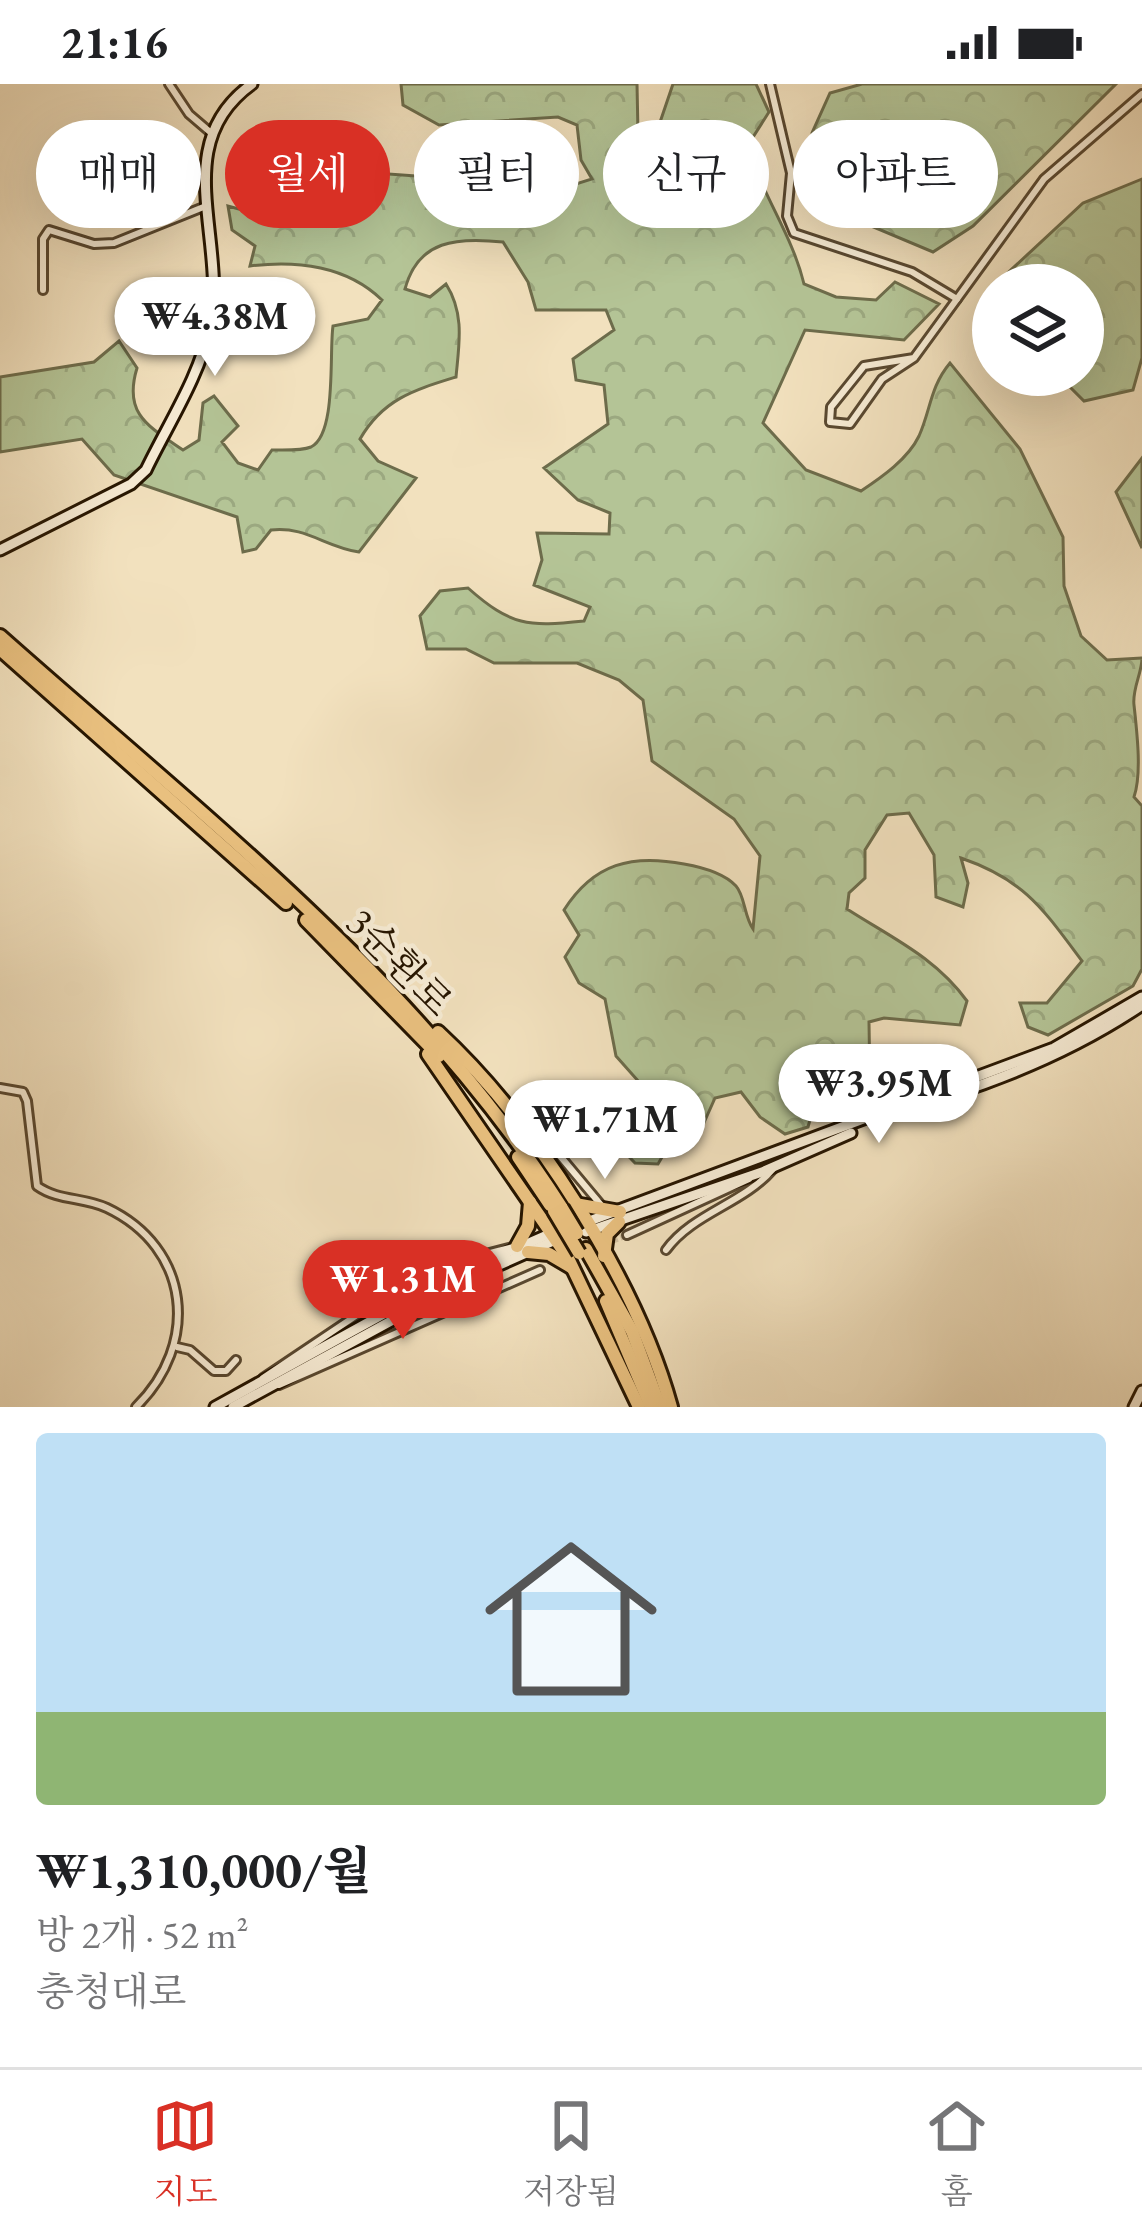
<!DOCTYPE html>
<html lang="ko">
<head>
<meta charset="utf-8">
<style>
  :root { --surface:#fff; --page:#f6f6f6; --text:#202124; --muted:#757577; --line:#e0e0e0; --accent:#d93025 }
  body { margin:0; font-family:"EB Garamond","Noto Serif KR",serif; background:var(--page); color:var(--text); height:100vh; display:flex; flex-direction:column; font-size:45px; white-space:nowrap }
  * { box-sizing:border-box; margin:0 }
  p { font-size:39px; color:var(--muted) }
  .icon { flex:none; width:66px; height:66px; fill:none; stroke:currentColor; stroke-width:2; stroke-linecap:round; stroke-linejoin:round }
  .map { position:relative; height:1323px; overflow:hidden }
  .panel { display:flex; flex-direction:column; background:var(--surface); flex:1 }
  .panel>* { flex:none }
  .hud { position:absolute; left:36px; top:36px; width:1071px; height:108px; display:flex; gap:24px }
  .tools { position:absolute; left:972px; top:180px; display:grid; gap:24px }
  .tools a { display:grid; place-items:center; width:132px; height:132px; border-radius:50%; background:var(--surface); box-shadow:0 12px 48px #0002; font-size:60px }
  .price { position:absolute; translate:-50% -102px; padding:0 27px; border-radius:42px; background:#fff; color:#222; font-size:39px; line-height:78px; filter:drop-shadow(0 3px 6px #0008) }
  .price::after { content:''; position:absolute; left:50%; top:72px; width:36px; height:27px; margin-left:-18px; background:inherit; clip-path:polygon(0 0,100% 0,50% 100%) }
  .price.on { background:var(--accent); color:#fff }
  ul { padding:0; list-style:none }
  li { display:grid; align-content:center; gap:24px; height:636px; padding:0 36px }
  li span { display:grid; place-items:center; height:372px; border-radius:12px; color:#555 }
  li>.icon { margin-inline-start:auto }
  span .icon { width:216px; height:216px; fill:#fffc; stroke-width:1 }
  li b { font-size:51px }
  .chip { padding:0 42px; border-radius:54px; background:var(--surface); box-shadow:0 12px 48px #0002; font-size:42px; line-height:108px }
  .chip.on { background:var(--accent); color:#fff }
  .status { display:flex; justify-content:space-between; align-items:center; height:84px; padding:0 60px; background:var(--surface); direction:ltr }
  .status svg { height:33px; fill:currentColor }
  .menu { display:flex; justify-content:space-around; align-items:center; height:168px; border-top:3px solid var(--line); background:var(--surface); font-size:33px; color:var(--muted) }
  .menu a { display:grid; justify-items:center; gap:6px }
  .menu .on { color:var(--accent) }
  .map>svg:first-child { display:block }
  .forest { fill:url(#forest-crowns); stroke:#6d6c4b; stroke-width:3 }
  .lines { fill:none; stroke-linecap:round; stroke-linejoin:round }
  .street-tunnel { stroke:#d3c2a2; stroke-width:6; stroke-dasharray:6 3; stroke-linecap:butt }
  .street-casing { stroke:#594830; stroke-width:12 }
  .secondary-casing { stroke:#261500; stroke-width:15 }
  .highway-casing { stroke:#261500; stroke-width:18 }
  .street { stroke:#f7ecd5; stroke-width:6 }
  .secondary { stroke:#f7ecd5; stroke-width:9 }
  .highway { stroke:#e9c07f; stroke-width:12 }
  .highway-bridge-casing { stroke:#261500; stroke-width:18; stroke-linecap:butt }
  .highway-bridge { stroke:#e9c07f; stroke-width:12 }
  .labels { text-anchor:middle; dominant-baseline:central; stroke-width:9; stroke-linejoin:round; paint-order:stroke }
  .street-label { font-size:39px; fill:#261500; stroke:#f7ecd5 }
</style>
</head>
<body>
<div class="status"><b>21:16</b><svg viewBox="0 0 49 12"><path d="M0 12V9h3v3zM5 12V6h3v6zM10 12V3h3v9zM15 12V0h3v12zM26 1h20v11H26zM47 4h2v5h-2z"/></svg></div>
<div class="map">
<svg width="1142" height="1323" viewBox="0 0 1142 1323">
  <defs>
    <pattern id="forest-crowns" width="20" height="18" patternUnits="userSpaceOnUse" patternTransform="scale(3)"><rect width="20" height="18" fill="#b4c496"/><path d="M2 6a3 3 0 1 1 6 0M12 15a3 3 0 1 1 6 0" fill="none" stroke="#9ba880"/></pattern>
  </defs>
  <rect width="100%" height="100%" fill="#f2e1be"/>
  <filter id="stains"><feTurbulence type="fractalNoise" baseFrequency=".00167" numOctaves="4"/><feColorMatrix values="0 0 0 0 .2 0 0 0 0 .09 0 0 0 0 .02 0 0 0 .5 -.17"/></filter>
  <radialGradient id="worn" r=".72"><stop offset=".6" stop-color="#630" stop-opacity="0"/><stop offset="1" stop-color="#630" stop-opacity=".3"/></radialGradient>
  <!-- forest -->
  <g class="forest">
    <path d="M401,0H637L638,49L655,53L673,0H756L769,28L748,61C761,110 792,150 804,200L836,213L876,216L895,198L939,220L904,256L805,246L763,339L806,386L861,407C882,393 908,375 919,352C931,325 930,303 950,279L1020,365L1063,453L1064,502L1081,552L1107,576L1142,574C1142,589 1132,605 1134,621C1137,649 1142,689 1134,713L1142,722V885L1133,902L1048,951L1028,943L1020,919H1047L1082,877C1043,825 1025,796 961,774L968,799L963,823L936,813L934,771L909,729L887,731L865,766V794L849,809L847,825C892,854 935,873 967,917L960,941L884,934L869,938L870,1003L837,1011L813,1025L808,1043L785,1050L760,1033L741,1008L715,1014L702,1043L683,1021H662L669,1061L658,1080L635,1079L587,1029L640,999L616,972L605,915L579,899L565,873L579,851L564,826C594,779 632,770 684,780C701,783 724,789 736,802C745,812 744,832 753,845L760,772L734,735L652,677L643,616L619,596L577,579H494L466,565H427L420,532L440,507L468,504C511,542 528,543 584,537L590,523L534,501L542,476L537,449L609,450L610,429L578,416L544,384L608,340L604,301L576,296L573,275L614,246L606,226H536L528,198L503,158C457,153 418,156 405,205L430,213L446,200C465,230 459,260 456,293C414,306 383,315 360,355L378,377L416,394L359,468C325,463 306,442 271,446L256,465L243,468L237,433L114,391L82,355L0,368V293L94,278L119,257L137,284C123,330 148,342 183,366L199,356L203,319L214,312L238,342L222,358L238,379L258,386L272,366C284,366 301,367 311,363C337,350 329,269 333,242L368,235L382,216C347,182 297,176 250,182L255,162L232,146L228,122L298,141L344,132L340,107L361,88L430,93L496,79L524,81L573,101L592,95L581,76L577,41L558,33L439,41L403,21Z"/>
    <polygon points="862,0 1116,0 973,142 933,168 828,124 812,49 830,9"/>
    <polygon points="1142,95 1142,274 1133,306 1084,317 1058,291 1083,291 1083,201 998,198 1083,119"/>
    <polygon points="1142,374 1142,464 1116,408"/>
  </g>
  <g class="lines">
    <!-- street-tunnel -->
    <g class="street-tunnel">
      <polyline points="587,1167 627,1151"/>
      <polyline points="430,1239 431,1213"/>
    </g>
    <defs>
      <g id="street">
        <polyline points="169,0 189,30 210,48"/>
        <polyline points="770,0 791,89 787,132 794,149 912,188 957,215 1044,95 1142,10"/>
        <polyline points="43,206 43,155 49,146 94,160 114,159 206,122"/>
        <polyline points="914,274 864,282 831,323 830,338 850,340 882,295 914,274 957,215"/>
        <path d="M0,1004L23,1008L27,1017L37,1102C58,1117 84,1113 107,1124C191,1164 200,1260 136,1323"/>
        <polyline points="540,1048 601,1121"/>
        <polyline points="627,1151 749,1095"/>
        <path d="M666,1166C693,1129 743,1120 773,1085"/>
        <polyline points="177,1263 190,1266 214,1287 226,1287 236,1276"/>
        <polyline points="263,1294 424,1186 517,1162"/>
        <polyline points="279,1301 540,1186"/>
      </g>
      <g id="secondary">
        <path d="M0,466L131,400L146,386C168,340 200,292 210,242C228,156 167,61 252,0"/>
        <path d="M951,1011C1019,989 1083,961 1142,921"/>
        <polyline points="584,1139 1054,964 1142,913"/>
        <polyline points="586,1148 762,1088 851,1049"/>
        <polyline points="215,1323 447,1195 556,1147"/>
        <polyline points="233,1323 470,1194 558,1155"/>
        <polyline points="1134,1323 1142,1307"/>
      </g>
      <g id="highway">
        <path d="M0,552C199,729 418,897 562,1124"/>
        <polyline points="0,565 286,819"/>
        <polyline points="306,836 439,972"/>
        <path d="M438,948C534,1037 636,1196 671,1323"/>
        <polyline points="428,970 567,1172 639,1323"/>
        <polyline points="518,1073 550,1121"/>
        <polyline points="575,1120 620,1128"/>
        <polyline points="517,1162 528,1142 530,1118"/>
        <polyline points="586,1165 632,1247 660,1323"/>
        <polyline points="528,1168 549,1170 571,1183"/>
        <polyline points="604,1172 607,1150 619,1138"/>
        <polyline points="606,1217 651,1323"/>
      </g>
    </defs>
    <!-- street casing -->
    <use href="#street" class="street-casing"/>
    <!-- secondary casing -->
    <use href="#secondary" class="secondary-casing"/>
    <!-- highway casing -->
    <use href="#highway" class="highway-casing"/>
    <!-- street -->
    <use href="#street" class="street"/>
    <!-- secondary -->
    <use href="#secondary" class="secondary"/>
    <!-- highway -->
    <use href="#highway" class="highway"/>
    <defs>
      <g id="highway-bridge">
        <polyline points="562,1124 577,1149"/>
        <polyline points="554,1127 579,1169"/>
      </g>
    </defs>
    <!-- highway-bridge casing -->
    <use href="#highway-bridge" class="highway-bridge-casing"/>
    <!-- highway-bridge -->
    <use href="#highway-bridge" class="highway-bridge"/>
  </g>
  <g class="labels">
    <!-- street labels -->
    <g class="street-label">
      <text transform="translate(400 878) rotate(46)">3순환로</text>
    </g>
  </g>
  <rect width="100%" height="100%" filter="url(#stains)"/>
  <rect width="100%" height="100%" fill="url(#worn)"/>
</svg>
<div class="tools">
<a><svg class="icon" aria-label="layers" viewBox="0 0 24 24"><path d="M12 4l9 5-9 5-9-5zM3 14l9 5 9-5"/></svg></a>
</div>
<b class="price" style="left:215px;top:295px">₩4.38M</b>
<b class="price" style="left:879px;top:1062px">₩3.95M</b>
<b class="price" style="left:605px;top:1098px">₩1.71M</b>
<b class="price on" style="left:403px;top:1258px">₩1.31M</b>
<div class="hud">
<a class="chip">매매</a>
<a class="chip on">월세</a>
<a class="chip">필터</a>
<a class="chip">신규</a>
<a class="chip">아파트</a>
</div>
</div>
<section class="panel">
<ul>
<li><span style="background:linear-gradient(#bfe0f5 75%,#8fb573 0)"><svg class="icon" aria-label="home" viewBox="0 0 24 24"><path d="M3 11l9-7 9 7M6 9v11h12V9"/></svg></span><div><b>₩1,310,000/월</b><p>방 2개 · 52 m²</p><p>충청대로</p></div></li>
</ul>
</section>
<nav class="menu">
<a class="on"><svg class="icon" aria-label="map" viewBox="0 0 24 24"><path d="M3 6l6-2 6 2 6-2v14l-6 2-6-2-6 2zM9 4v14M15 6v14"/></svg>지도</a>
<a><svg class="icon" aria-label="saved" viewBox="0 0 24 24"><path d="M7 4h10v16l-5-4-5 4z"/></svg>저장됨</a>
<a><svg class="icon" aria-label="home" viewBox="0 0 24 24"><path d="M3 11l9-7 9 7M6 9v11h12V9"/></svg>홈</a>
</nav>
</body>
</html>
